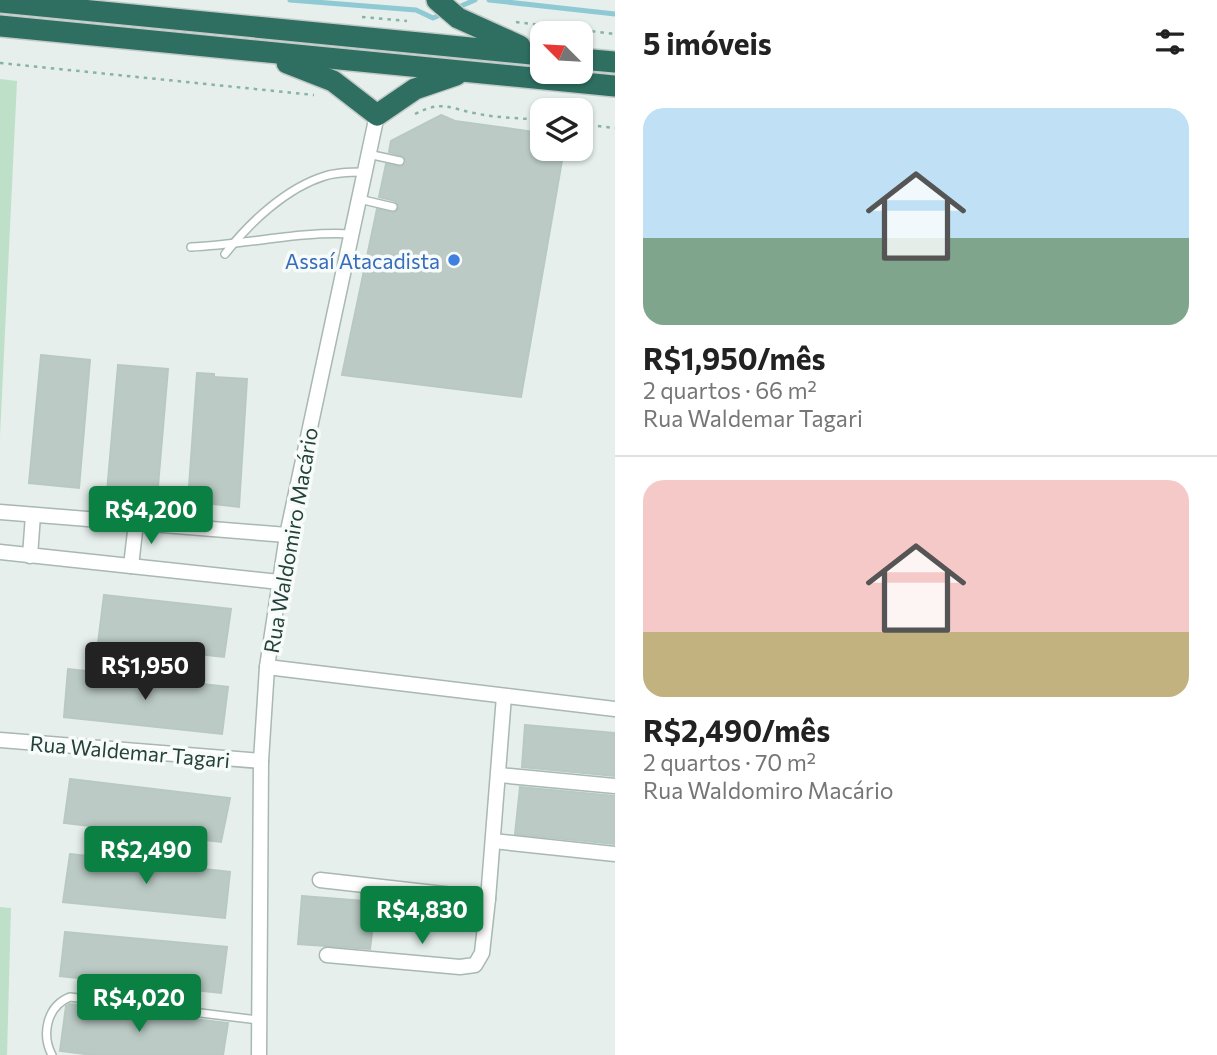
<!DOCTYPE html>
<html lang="pt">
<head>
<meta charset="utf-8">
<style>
  :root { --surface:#fff; --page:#f2f2f2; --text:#222; --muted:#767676; --line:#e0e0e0; --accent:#0b8043 }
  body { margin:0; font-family:Commissioner,sans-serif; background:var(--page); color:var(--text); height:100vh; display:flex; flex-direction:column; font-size:26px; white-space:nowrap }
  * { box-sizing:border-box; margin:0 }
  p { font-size:23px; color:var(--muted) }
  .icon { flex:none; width:38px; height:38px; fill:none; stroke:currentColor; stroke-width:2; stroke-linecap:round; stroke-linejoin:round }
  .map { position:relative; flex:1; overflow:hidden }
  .side { display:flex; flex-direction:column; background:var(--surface); width:602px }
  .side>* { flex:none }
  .needle { width:46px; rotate:294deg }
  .buttons { position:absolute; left:530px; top:21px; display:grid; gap:14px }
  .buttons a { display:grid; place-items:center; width:63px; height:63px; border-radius:14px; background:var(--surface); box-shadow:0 2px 5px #0004; font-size:35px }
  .price { position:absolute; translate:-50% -60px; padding:0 16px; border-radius:7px; background:var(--accent); color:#fff; font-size:23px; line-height:46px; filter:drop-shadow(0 2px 4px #0008) }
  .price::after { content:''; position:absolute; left:50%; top:42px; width:21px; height:16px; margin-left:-10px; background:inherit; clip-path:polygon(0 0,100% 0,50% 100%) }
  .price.active { background:#222; color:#fff }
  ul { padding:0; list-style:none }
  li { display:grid; align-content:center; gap:14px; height:371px; padding:0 28px }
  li+li { border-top:2px solid var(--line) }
  li span { display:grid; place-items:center; height:217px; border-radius:21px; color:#555 }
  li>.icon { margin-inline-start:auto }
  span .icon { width:126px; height:126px; fill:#fffc; stroke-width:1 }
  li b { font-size:30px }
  h2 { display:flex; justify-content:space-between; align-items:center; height:84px; padding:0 28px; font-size:30px }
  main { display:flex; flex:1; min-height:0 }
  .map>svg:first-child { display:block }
  .green { fill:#bfe0c8 }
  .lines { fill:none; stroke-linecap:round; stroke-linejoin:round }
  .stream { stroke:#8ec9d4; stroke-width:5 }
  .building { fill:#bbcac4; stroke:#b8c9c2; stroke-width:2 }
  .lane-casing { stroke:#a8b8b2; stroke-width:10 }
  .street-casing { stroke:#a8b8b2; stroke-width:17 }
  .highway-casing { stroke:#c2cac8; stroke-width:24 }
  .path { stroke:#86b3a5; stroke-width:2.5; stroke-dasharray:3.5 5; stroke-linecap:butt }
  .lane { stroke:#fff; stroke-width:7 }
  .street { stroke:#fff; stroke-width:14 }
  .highway { stroke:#2f6f62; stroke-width:21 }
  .shop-dot { fill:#3f7fe0; stroke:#f7fbf9; stroke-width:2.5 }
  .labels { text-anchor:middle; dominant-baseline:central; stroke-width:7; stroke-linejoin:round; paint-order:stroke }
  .shop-label { font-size:21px; fill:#366cbe; stroke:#f7fbf9; text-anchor:end }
  .street-label { font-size:21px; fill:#24423a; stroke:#f7fbf9 }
</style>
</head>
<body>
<main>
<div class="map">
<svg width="615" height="1055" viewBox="0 0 615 1055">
  <rect width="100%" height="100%" fill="#e6efeb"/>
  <!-- green -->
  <g class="green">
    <polygon points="0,79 17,81 0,436"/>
    <polygon points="0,907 11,908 7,1055 0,1055"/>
  </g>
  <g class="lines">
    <!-- stream -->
    <g class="stream">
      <polyline points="290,0 416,10 433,18 438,16"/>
      <polyline points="489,0 615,14"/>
      <polyline points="461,6 475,0"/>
    </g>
  </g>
  <!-- building -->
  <g class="building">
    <polygon points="441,115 455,121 542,133 542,149 564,149 521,397 342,375 377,209 394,213 399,208 395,201 379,197 386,164 401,167 406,163 404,156 389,152 391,141"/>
    <polygon points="41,355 90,360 79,488 29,483"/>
    <polygon points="118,365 168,369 157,498 107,492"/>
    <polygon points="197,373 214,374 214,377 247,379 239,507 188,501"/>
    <polygon points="104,595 231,609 224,657 98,643"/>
    <polygon points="68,669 228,687 222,734 64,717"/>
    <polygon points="525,725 615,733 615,776 522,767"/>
    <polygon points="70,779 230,798 221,842 64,823"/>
    <polygon points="520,787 615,796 615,844 515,834"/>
    <polygon points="70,854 230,872 225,918 63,902"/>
    <polygon points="302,896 376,902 370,949 298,944"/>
    <polygon points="65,932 227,947 221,993 60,976"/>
    <polygon points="70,1004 228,1023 223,1055 93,1055 60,1051 66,1006"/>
  </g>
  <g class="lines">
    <defs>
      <g id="lane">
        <polyline points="368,154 400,161"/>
        <polyline points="359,199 393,207"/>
        <path d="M191,247C244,245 298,231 351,234"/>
        <path d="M225,254C249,223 286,188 325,176C337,172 351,172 364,172"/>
        <path d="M52,1055C41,1034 47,1006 70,997L258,1020"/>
      </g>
      <g id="street">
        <polyline points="0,512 287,535"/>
        <polyline points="0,552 279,582"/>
        <polyline points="30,556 33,515"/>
        <polyline points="131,566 136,523"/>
        <polyline points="267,667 615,709"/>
        <polyline points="0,740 261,761"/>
        <polyline points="499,775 615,786"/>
        <polyline points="493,841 615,854"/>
        <polyline points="320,880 488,899 504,696"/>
        <polyline points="327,955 460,967 475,965 482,953 488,899"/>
        <polyline points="259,1055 261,761 267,667 287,535 377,115"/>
      </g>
      <g id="highway">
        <polyline points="437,0 458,18 520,46"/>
        <polyline points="0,2 542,55"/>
        <polyline points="0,26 615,86"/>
        <polyline points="581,59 615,62"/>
        <polyline points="287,63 333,81 377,115 415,89 456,75"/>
      </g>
    </defs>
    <!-- lane casing -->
    <use href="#lane" class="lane-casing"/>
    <!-- street casing -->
    <use href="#street" class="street-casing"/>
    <!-- highway casing -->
    <use href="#highway" class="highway-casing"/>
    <!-- path -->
    <g class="path">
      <polyline points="362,17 407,21"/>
      <polyline points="516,22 615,34"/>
      <polyline points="0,63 314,95"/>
      <path d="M415,114C443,100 448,108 474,113C496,118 520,118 542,120"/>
      <polyline points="581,124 615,128"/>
    </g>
    <!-- lane -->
    <use href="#lane" class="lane"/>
    <!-- street -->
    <use href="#street" class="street"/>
    <!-- highway -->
    <use href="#highway" class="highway"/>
  </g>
  <!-- markers -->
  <circle class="shop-dot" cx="454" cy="260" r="7"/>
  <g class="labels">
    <!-- shop labels -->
    <g class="shop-label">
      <text x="440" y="260">Assaí Atacadista</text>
    </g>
    <!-- street labels -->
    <g class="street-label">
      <text transform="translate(290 540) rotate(-80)">Rua Waldomiro Macário</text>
      <text transform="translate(130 751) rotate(5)">Rua Waldemar Tagari</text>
    </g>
  </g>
</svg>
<div class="buttons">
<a><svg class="needle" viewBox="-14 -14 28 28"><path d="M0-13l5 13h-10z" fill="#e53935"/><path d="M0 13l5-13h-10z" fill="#767676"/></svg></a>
<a><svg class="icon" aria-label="layers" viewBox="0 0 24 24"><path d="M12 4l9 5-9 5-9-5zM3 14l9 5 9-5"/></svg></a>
</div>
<b class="price" style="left:151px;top:546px">R$4,200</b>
<b class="price active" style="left:145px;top:702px">R$1,950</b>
<b class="price" style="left:146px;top:886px">R$2,490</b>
<b class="price" style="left:422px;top:946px">R$4,830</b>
<b class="price" style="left:139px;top:1034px">R$4,020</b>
</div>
<section class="side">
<h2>5 imóveis<svg class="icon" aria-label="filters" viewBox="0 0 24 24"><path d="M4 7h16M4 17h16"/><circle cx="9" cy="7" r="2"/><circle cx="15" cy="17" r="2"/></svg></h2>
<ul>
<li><span style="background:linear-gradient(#bfe0f5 60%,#7fa58c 0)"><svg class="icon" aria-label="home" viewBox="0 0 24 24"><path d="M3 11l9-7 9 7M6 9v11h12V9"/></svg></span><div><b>R$1,950/mês</b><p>2 quartos · 66 m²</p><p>Rua Waldemar Tagari</p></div></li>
<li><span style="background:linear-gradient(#f6c9c9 70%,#c2b280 0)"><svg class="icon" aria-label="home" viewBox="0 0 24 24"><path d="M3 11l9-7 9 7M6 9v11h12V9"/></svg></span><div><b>R$2,490/mês</b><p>2 quartos · 70 m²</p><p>Rua Waldomiro Macário</p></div></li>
</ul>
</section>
</main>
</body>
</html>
